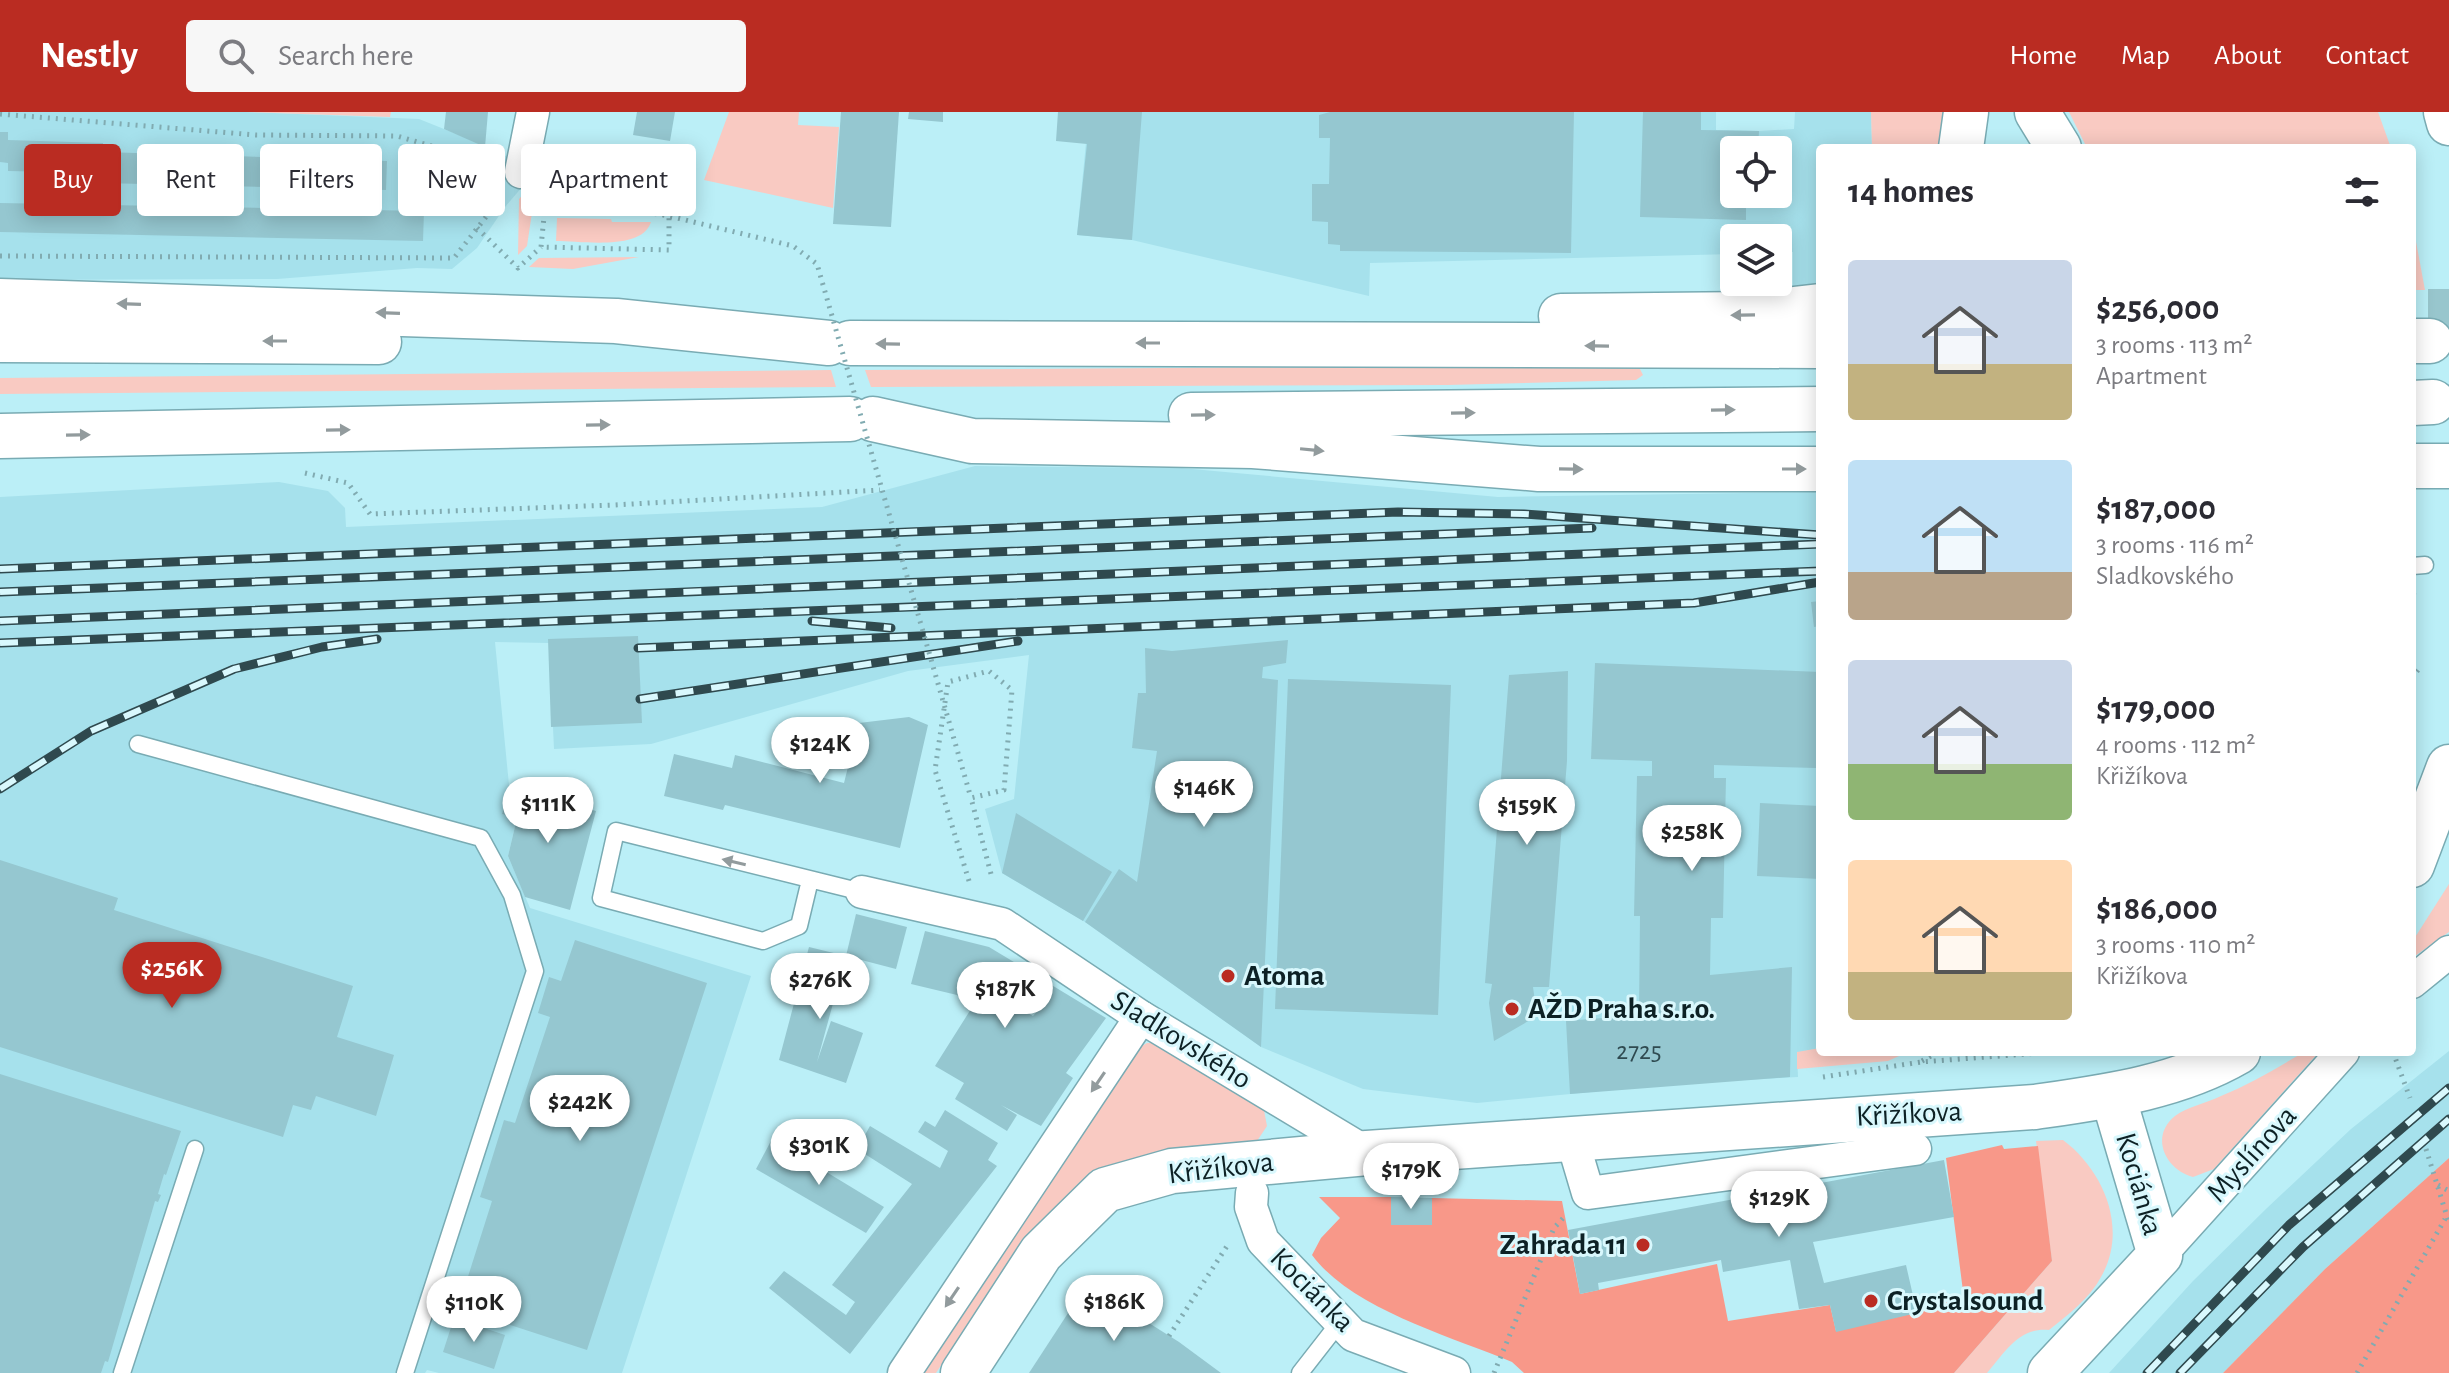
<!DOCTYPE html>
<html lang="en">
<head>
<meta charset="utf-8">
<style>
  :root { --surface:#fff; --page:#f7f7f7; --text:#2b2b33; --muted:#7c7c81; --accent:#ba2c22 }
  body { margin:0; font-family:"Alegreya Sans",sans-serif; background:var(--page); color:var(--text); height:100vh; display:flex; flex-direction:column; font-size:30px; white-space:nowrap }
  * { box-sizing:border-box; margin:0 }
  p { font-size:26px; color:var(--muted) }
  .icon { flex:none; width:44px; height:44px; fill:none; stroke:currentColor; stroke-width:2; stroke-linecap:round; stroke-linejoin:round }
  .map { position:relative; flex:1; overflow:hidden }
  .panel { position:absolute; left:1816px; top:32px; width:600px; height:912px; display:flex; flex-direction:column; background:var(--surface); border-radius:8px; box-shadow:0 4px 20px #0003 }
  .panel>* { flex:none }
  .guide { position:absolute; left:24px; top:32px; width:760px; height:72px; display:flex; gap:16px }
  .controls { position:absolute; left:1720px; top:24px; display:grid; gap:16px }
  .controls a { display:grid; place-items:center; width:72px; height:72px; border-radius:8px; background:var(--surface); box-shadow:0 4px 20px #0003; font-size:40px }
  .price { position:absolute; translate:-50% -68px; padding:0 18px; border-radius:28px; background:#fff; color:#222; font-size:26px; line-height:52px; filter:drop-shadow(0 2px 4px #0008) }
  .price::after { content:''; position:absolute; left:50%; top:48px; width:24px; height:18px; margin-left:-12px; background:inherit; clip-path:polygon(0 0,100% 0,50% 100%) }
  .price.active { background:var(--accent); color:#fff }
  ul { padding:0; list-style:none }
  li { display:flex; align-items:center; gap:24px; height:200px; padding:0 32px }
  li span { display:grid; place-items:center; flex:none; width:224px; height:160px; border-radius:8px; color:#555 }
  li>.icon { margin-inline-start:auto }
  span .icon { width:96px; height:96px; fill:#fffc; stroke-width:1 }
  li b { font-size:34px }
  h2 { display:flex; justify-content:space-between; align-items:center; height:96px; padding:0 32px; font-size:34px }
  .chip { padding:0 28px; border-radius:8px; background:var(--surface); box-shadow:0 4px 20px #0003; font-size:28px; line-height:72px }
  .chip.active { background:var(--accent); color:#fff }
  header { display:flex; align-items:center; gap:48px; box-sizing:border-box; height:112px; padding:0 40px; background:var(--accent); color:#fff }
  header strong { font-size:38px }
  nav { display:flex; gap:44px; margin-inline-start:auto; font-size:28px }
  .search { width:560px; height:72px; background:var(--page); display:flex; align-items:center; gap:20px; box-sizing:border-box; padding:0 28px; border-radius:8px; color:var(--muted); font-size:30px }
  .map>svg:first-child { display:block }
  .built { fill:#a6e1ec; fill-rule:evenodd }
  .green { fill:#f9cac2 }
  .forest { fill:#f89889 }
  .building { fill:#95c7d0; fill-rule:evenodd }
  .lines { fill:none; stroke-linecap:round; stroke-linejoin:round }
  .highway-tunnel { stroke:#98c6cd; stroke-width:44; stroke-dasharray:44 22; stroke-linecap:butt }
  .lane-casing { stroke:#79abb3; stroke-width:19 }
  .street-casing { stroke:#79abb3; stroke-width:35 }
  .secondary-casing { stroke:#79abb3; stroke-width:47 }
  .highway-casing { stroke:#79abb3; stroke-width:47 }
  .path { stroke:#81abb1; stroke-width:5; stroke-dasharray:2 6; stroke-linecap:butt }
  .lane { stroke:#fff; stroke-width:16 }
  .street { stroke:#fff; stroke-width:32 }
  .secondary { stroke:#fff; stroke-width:44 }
  .highway { stroke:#fff; stroke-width:44 }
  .rail-casing { stroke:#2f494e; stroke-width:9 }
  .rail { stroke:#d9f8fd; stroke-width:6; stroke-dasharray:18; stroke-linecap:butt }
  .path-bridge { stroke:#81abb1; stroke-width:5; stroke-dasharray:2 6; stroke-linecap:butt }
  .oneway { fill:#929b9d }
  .poi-dot { fill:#ba2c22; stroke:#d9f8fd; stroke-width:3 }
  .labels { text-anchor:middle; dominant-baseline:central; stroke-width:6; stroke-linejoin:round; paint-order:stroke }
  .number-label { font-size:26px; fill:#2f4a50 }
  .poi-label { font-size:30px; font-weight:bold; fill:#0d2125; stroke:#d9f8fd; text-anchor:start }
  .street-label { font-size:30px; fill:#0d2125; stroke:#d9f8fd }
</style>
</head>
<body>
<header>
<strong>Nestly</strong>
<div class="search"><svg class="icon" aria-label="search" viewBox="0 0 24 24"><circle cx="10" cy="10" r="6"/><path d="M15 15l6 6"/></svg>Search here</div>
<nav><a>Home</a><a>Map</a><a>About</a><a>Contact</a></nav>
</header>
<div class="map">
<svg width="2449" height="1261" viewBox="0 0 2449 1261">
  <rect width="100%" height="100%" fill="#bbeff7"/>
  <!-- built -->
  <g class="built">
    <polygon points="0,0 246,0 419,7 489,35 535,60 505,95 477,136 452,157 417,156 277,167 0,168"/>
    <path d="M1089,0H1716V18L1759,19L1794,17L1795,0H1871L1872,36H1820V175L1793,179V140H1778V126H1734V142L1370,151L1369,184L1132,128L1077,123ZM1734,38H1778V82H1734Z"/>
    <polygon points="975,354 1181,356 1498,385 1820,380 1820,936 1797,941 1798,965 1673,972 1477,991 1363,977 1261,935 1085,810 1002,761 985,697 1014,687 1029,543 908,559 651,632 554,637 549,531 495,530 509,673 502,702 517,706 508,744 530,796 751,864 622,1261 439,1261 427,1258 425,1261 0,1261 0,385 279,370 328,379 345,396 346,415 822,395"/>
    <polygon points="2449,939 2449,1046 2325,1157 2223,1261 2109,1261 2193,1169 2267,1096 2351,1017"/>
  </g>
  <!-- green -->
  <g class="green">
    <polygon points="246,0 391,0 390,5"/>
    <polygon points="729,0 799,0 798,13 839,15 833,96 704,68"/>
    <polygon points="1871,0 1949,0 1945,36 1872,36"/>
    <polygon points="2069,0 2378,0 2391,36 2087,36"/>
    <polygon points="536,74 527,134 518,143 519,87 530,75"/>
    <path d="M557,106L611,107L612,110H651C642,139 582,129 556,129Z"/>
    <polygon points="2412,108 2425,178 2412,178"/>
    <polygon points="639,145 573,157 529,155 539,146"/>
    <polygon points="1638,253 1643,263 1636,268 1447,273 871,275 865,258"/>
    <polygon points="831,258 836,275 0,282 0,266"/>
    <polygon points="2449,772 2449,820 2412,846 2412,830"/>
    <polygon points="1147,931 1163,931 1263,993 1267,1014 1257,1029 1184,1038 1020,1134 936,1261 915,1261 1135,938"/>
    <polygon points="1820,936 1820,940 1908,940 1888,949 1797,957 1797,940"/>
    <path d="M2304,940H2319L2214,1057L2193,1065C2166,1058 2149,1025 2175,1004C2187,995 2207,991 2221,984C2250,972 2277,956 2304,940Z"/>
    <path d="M2063,1028C2103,1058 2129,1116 2101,1165C2090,1186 2068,1203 2049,1218C2019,1215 2005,1240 1987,1261H1954L2052,1149L2036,1029Z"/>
  </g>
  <!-- forest -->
  <g class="forest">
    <path d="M2002,1033L2004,1037L2038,1034L2052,1149L1954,1261H1524L1512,1250C1450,1224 1352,1197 1312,1143L1321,1126L1340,1106L1319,1085H1391V1113L1432,1086L1562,1089L1580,1182L1717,1152L1728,1209L1830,1193L1836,1219L1913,1185L1940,1191L1964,1187L1946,1046Z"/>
    <polygon points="2449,1046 2449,1261 2223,1261 2325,1157"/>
  </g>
  <!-- building -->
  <g class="building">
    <polygon points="446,0 488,0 485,35 444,17"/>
    <polygon points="637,0 675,0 670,29 633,23"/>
    <polygon points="841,0 899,0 891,115 833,112"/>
    <polygon points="909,0 943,0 943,10 908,7"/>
    <polygon points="1058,0 1142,0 1132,128 1077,123 1087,32 1056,29"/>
    <polygon points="1330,0 1574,0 1571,141 1340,139 1340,133 1328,132 1328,110 1312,109 1312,72 1329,72 1330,26 1319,26 1319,3"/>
    <polygon points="1643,0 1701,0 1701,18 1759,19 1758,38 1734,38 1734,82 1746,82 1746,108 1640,105"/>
    <polygon points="0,20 8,20 8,28 103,31 103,40 387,49 386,78 102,71 102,61 8,59 8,51 0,50"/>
    <polygon points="0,91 424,99 423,129 0,120"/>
    <polygon points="1820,489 1820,514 1814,515 1811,490"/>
    <polygon points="638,524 642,611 551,615 548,527"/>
    <polygon points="1288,528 1286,551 1263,555 1262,566 1278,568 1261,935 1085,810 1119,757 1137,770 1157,639 1132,636 1138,581 1146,581 1145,536 1172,539"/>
    <polygon points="1595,551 1820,560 1816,656 1714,653 1714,666 1726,666 1723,806 1711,806 1710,863 1792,855 1790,965 1570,982 1566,909 1639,903 1640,804 1634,804 1637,664 1652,664 1652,649 1591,647"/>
    <polygon points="1568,559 1567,649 1549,875 1533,875 1537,904 1494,929 1489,891 1492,872 1485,871 1509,563"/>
    <polygon points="1288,567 1451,573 1438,903 1275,897"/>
    <polygon points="909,605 928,613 900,736 725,693 723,698 664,684 674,642 732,656 735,643 844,671 859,611"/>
    <polygon points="509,673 596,699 570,798 525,785 508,744 517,706 502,702"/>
    <polygon points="1760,691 1820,694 1820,767 1757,764"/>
    <polygon points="1016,701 1112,760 1083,809 1002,761"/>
    <polygon points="0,748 118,786 114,798 353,874 337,925 394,943 376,1004 316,984 311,998 293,993 283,1025 0,935"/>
    <polygon points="856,802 907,815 896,857 846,844"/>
    <path d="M925,819L989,835L1106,906L1066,961L1073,966L1041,1014L1001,993L1017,1003L1007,1019L955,987L964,971L935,954L971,897L979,900L957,883L911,872ZM975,856L1039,897L1033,904L969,866Z"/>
    <polygon points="575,828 707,871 587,1238 458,1196 492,1089 480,1085 504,1008 515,1011 550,905 538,901 549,865 561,869"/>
    <polygon points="809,835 846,844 817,950 831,909 863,921 846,971 779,948"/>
    <polygon points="0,962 181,1019 166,1063 164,1062 158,1082 161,1083 158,1090 155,1089 108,1250 105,1249 101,1261 0,1261"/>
    <polygon points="945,998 998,1031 988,1048 997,1054 850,1242 769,1176 784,1159 846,1203 855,1190 832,1173 912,1072 857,1037 870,1014 940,1056 948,1039 918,1020 925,1009 935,1015"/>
    <polygon points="772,1027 884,1095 866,1121 756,1057"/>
    <polygon points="1944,1048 1954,1105 1813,1130 1824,1171 1906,1153 1917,1201 1836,1220 1830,1193 1799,1197 1790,1148 1723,1160 1721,1148 1598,1171 1599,1178 1580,1182 1568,1118"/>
    <polygon points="1391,1085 1432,1086 1432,1113 1391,1113"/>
    <polygon points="1087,1172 1179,1230 1221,1261 1029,1261"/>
    <polygon points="454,1206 505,1223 494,1257 443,1240"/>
  </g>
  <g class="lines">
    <!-- highway-tunnel -->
    <polyline class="highway-tunnel" points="2428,199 2449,199"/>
    <defs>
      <g id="lane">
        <polyline points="521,60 545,60 580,70 669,74"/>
        <polyline points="2412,454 2425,453"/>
        <polyline points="138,632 481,726 512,783 535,859 405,1261"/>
        <polyline points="810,768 799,814 763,829 601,786 616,719 862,780"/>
        <polyline points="122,1261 195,1037"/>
        <polyline points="1300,1261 1339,1211"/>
      </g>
      <g id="street">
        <polyline points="521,60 533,0"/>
        <polyline points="862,780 1002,812 1141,905 1367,1041"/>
        <polyline points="2412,870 2449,840"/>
        <polyline points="1572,1027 1588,1081 1915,1037"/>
        <polyline points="1252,1081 1251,1095 1263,1129 1353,1223 1454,1261"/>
        <polyline points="2160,1143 2343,940"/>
        <polyline points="904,1261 1141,905"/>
      </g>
      <g id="secondary">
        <polyline points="2446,0 2449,11"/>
        <polyline points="2412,753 2449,655"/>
        <path d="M963,1261L1041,1141L1105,1078L1172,1059L1367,1041L2035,995C2104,985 2176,976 2238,940"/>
        <polyline points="2050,1261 2160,1143 2113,984"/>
      </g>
      <g id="highway">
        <polyline points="2037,0 2059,36"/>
        <polyline points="1961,36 1966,0"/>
        <polyline points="0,189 616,209 829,231"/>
        <polyline points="1561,204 1752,202 1820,194"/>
        <polyline points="0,228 379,230"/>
        <polyline points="2412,229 2430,229"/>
        <polyline points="850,231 1820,234"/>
        <polyline points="2412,291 2433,290"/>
        <polyline points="1191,303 1820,297"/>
        <polyline points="873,307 972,329 1253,334 1539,357 1820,357"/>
        <polyline points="0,324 850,307"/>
        <polyline points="2412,354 2449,354"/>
      </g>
    </defs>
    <!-- lane casing -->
    <use href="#lane" class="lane-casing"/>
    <!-- street casing -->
    <use href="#street" class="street-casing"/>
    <!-- secondary casing -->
    <use href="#secondary" class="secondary-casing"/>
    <!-- highway casing -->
    <use href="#highway" class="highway-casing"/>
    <!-- path -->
    <g class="path">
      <polyline points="0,2 256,23 397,24 490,51"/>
      <polyline points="546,85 541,135 669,138 669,98"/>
      <polyline points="477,116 518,156 541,135"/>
      <polyline points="0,144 454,146 500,87"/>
      <polyline points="305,361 348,371 370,402 614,393 880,378"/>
      <polyline points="2412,499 2414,478"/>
      <polyline points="2412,566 2418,558"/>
      <polyline points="969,769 935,658 948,570 989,559 1012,578 1004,678 971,686 991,762"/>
      <polyline points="2393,940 2410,986"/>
      <polyline points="1922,949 1938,940"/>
      <polyline points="1823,965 1921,950 2052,940"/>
      <polyline points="2426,1037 2449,1111"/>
      <polyline points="2438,1073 2449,1079"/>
      <polyline points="1169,1224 1227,1134"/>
      <polyline points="1494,1261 1554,1116 1565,1104"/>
      <polyline points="2357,1261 2445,1107"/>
    </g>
    <!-- lane -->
    <use href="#lane" class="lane"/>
    <!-- street -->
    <use href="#street" class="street"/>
    <!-- secondary -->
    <use href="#secondary" class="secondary"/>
    <!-- highway -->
    <use href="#highway" class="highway"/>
    <defs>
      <g id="rail">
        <polyline points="0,457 1398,400 1524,402 1820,423"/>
        <polyline points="0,480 1592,416"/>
        <polyline points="0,509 1820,432"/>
        <polyline points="812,509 891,516"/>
        <polyline points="0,531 1820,459"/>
        <polyline points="638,536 1694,491 1820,470"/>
        <polyline points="640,587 1018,529"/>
        <polyline points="0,677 91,619 234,557 322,535 377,527"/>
        <polyline points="2147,1261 2289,1113 2449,976"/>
        <polyline points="2180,1261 2303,1135 2449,1007"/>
      </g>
    </defs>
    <!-- rail casing -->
    <use href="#rail" class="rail-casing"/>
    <!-- rail -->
    <use href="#rail" class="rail"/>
    <!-- path-bridge -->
    <polyline class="path-bridge" points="567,95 635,98 669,104 793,134 817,152 971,686"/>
  </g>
  <!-- one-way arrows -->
  <defs><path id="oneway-solid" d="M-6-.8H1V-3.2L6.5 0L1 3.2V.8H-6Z" transform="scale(2)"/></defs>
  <g class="oneway">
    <use href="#oneway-solid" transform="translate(129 192) rotate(-178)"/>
    <use href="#oneway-solid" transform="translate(388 201) rotate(-178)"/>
    <use href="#oneway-solid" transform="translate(1743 203) rotate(179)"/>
    <use href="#oneway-solid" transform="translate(275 229) rotate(-180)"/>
    <use href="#oneway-solid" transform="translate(1148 231) rotate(180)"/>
    <use href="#oneway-solid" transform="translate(888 232) rotate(-179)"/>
    <use href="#oneway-solid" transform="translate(1597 234) rotate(-179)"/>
    <use href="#oneway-solid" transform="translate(1723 298) rotate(-1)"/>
    <use href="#oneway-solid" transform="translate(1463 301) rotate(-1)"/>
    <use href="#oneway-solid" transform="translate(1203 303) rotate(-1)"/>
    <use href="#oneway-solid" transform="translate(598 313) rotate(-1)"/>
    <use href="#oneway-solid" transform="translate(338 318) rotate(-1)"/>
    <use href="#oneway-solid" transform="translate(78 323) rotate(-1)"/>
    <use href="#oneway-solid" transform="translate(1312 338) rotate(6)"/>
    <use href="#oneway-solid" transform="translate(1571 357) rotate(1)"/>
    <use href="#oneway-solid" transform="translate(1794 357)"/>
    <use href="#oneway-solid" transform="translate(734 750) rotate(-167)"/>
    <use href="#oneway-solid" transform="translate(1098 970) rotate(124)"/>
    <use href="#oneway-solid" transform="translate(952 1185) rotate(124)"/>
  </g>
  <!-- markers -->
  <g class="poi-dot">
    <circle cx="1228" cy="864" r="8"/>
    <circle cx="1512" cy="897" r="8"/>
    <circle cx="1643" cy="1133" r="8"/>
    <circle cx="1871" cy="1189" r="8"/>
  </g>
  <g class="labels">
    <!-- number labels -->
    <g class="number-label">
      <text x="1639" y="939">2725</text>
    </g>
    <!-- poi labels -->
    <g class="poi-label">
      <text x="1244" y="864">Atoma</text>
      <text x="1528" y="897">AŽD Praha s.r.o.</text>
      <text x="1627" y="1133" text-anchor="end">Zahrada 11</text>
      <text x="1887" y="1189">Crystalsound</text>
    </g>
    <!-- street labels -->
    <g class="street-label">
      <text transform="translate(1181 928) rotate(32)">Sladkovského</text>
      <text transform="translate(1909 1002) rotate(-3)">Křižíkova</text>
      <text transform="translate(2252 1042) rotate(-48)">Myslínova</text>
      <text transform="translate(1221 1056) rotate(-7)">Křižíkova</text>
      <text transform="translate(2139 1072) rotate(74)">Kociánka</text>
      <text transform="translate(1312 1178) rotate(45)">Kociánka</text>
    </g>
  </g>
</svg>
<div class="controls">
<a><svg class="icon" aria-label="locate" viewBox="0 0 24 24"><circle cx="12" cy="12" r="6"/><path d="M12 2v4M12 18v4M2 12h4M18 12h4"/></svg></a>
<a><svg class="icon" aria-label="layers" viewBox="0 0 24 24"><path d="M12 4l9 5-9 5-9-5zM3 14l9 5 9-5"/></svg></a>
</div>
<b class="price" style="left:820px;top:673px">$124K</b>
<b class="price" style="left:1204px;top:717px">$146K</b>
<b class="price" style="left:548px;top:733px">$111K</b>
<b class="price" style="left:1527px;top:735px">$159K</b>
<b class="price" style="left:1692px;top:761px">$258K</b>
<b class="price active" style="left:172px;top:898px">$256K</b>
<b class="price" style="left:820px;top:909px">$276K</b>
<b class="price" style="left:1005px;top:918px">$187K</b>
<b class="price" style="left:580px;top:1031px">$242K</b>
<b class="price" style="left:819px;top:1075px">$301K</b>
<b class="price" style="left:1411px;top:1099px">$179K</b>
<b class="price" style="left:1779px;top:1127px">$129K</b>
<b class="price" style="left:1114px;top:1231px">$186K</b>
<b class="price" style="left:474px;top:1232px">$110K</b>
<div class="guide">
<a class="chip active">Buy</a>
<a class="chip">Rent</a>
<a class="chip">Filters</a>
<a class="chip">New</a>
<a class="chip">Apartment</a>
</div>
<section class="panel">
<h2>14 homes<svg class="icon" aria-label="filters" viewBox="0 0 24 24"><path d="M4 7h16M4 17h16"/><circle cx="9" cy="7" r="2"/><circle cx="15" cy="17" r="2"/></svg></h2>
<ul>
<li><span style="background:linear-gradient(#c9d6e8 65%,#c2b280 0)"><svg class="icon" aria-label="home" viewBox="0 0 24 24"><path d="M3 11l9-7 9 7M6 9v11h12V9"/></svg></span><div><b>$256,000</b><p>3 rooms · 113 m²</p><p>Apartment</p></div></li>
<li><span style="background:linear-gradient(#bfe0f5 70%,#b9a48a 0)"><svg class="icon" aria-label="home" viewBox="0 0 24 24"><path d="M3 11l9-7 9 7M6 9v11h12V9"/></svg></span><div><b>$187,000</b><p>3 rooms · 116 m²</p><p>Sladkovského</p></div></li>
<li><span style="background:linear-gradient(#c9d6e8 65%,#8fb573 0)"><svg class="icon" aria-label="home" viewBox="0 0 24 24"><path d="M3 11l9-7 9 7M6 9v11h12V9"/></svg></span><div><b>$179,000</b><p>4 rooms · 112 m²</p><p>Křižíkova</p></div></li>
<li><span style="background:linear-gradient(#ffd9b3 70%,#c2b280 0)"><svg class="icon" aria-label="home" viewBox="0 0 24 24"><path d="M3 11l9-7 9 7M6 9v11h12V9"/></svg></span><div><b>$186,000</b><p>3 rooms · 110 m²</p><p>Křižíkova</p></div></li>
</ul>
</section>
</div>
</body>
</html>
